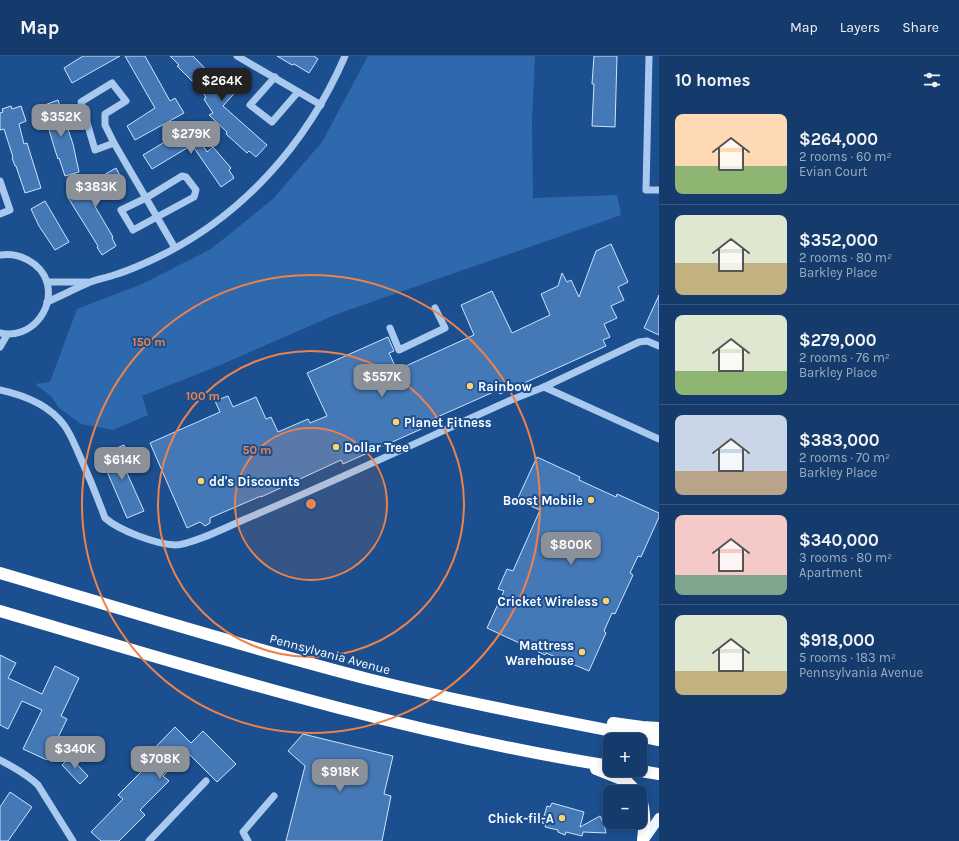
<!DOCTYPE html>
<html lang="en">
<head>
<meta charset="utf-8">
<style>
  :root { --surface:#143b6b; --page:#214673; --text:#f1f3f6; --muted:#9dadc1; --line:#33557e; --accent:#8c9099 }
  body { margin:0; font-family:Karla,sans-serif; background:var(--page); color:var(--text); height:100vh; display:flex; flex-direction:column; font-size:15px; white-space:nowrap }
  * { box-sizing:border-box; margin:0 }
  p { font-size:13px; color:var(--muted) }
  .icon { flex:none; width:22px; height:22px; fill:none; stroke:currentColor; stroke-width:2; stroke-linecap:round; stroke-linejoin:round }
  .map { position:relative; flex:1; overflow:hidden }
  .side { display:flex; flex-direction:column; background:var(--surface); width:300px }
  .side>* { flex:none }
  .fabs { position:absolute; left:603px; top:677px; display:grid; gap:8px }
  .fabs a { display:grid; place-items:center; width:44px; height:44px; border-radius:8px; background:var(--surface); box-shadow:0 2px 10px #0003,0 0 0 1px var(--line); font-size:20px }
  .price { position:absolute; translate:-50% -34px; padding:0 9px; border-radius:8px; background:var(--accent); color:#fff; font-size:13px; line-height:26px; filter:drop-shadow(0 1px 2px #0008) }
  .price::after { content:''; position:absolute; left:50%; top:24px; width:12px; height:9px; margin-left:-6px; background:inherit; clip-path:polygon(0 0,100% 0,50% 100%) }
  .price.selected { background:#222; color:#fff }
  ul { padding:0; list-style:none }
  li { display:flex; align-items:center; gap:12px; height:100px; padding:0 16px }
  li+li { border-top:1px solid var(--line) }
  li span { display:grid; place-items:center; flex:none; width:112px; height:80px; border-radius:8px; color:#555 }
  li>.icon { margin-inline-start:auto }
  span .icon { width:48px; height:48px; fill:#fffc; stroke-width:1 }
  li b { font-size:17px }
  h2 { display:flex; justify-content:space-between; align-items:center; height:48px; padding:0 16px; font-size:17px }
  header { display:flex; align-items:center; gap:24px; box-sizing:border-box; height:56px; padding:0 20px; background:var(--surface); border-bottom:1px solid var(--line) }
  header strong { font-size:19px }
  nav { display:flex; gap:22px; margin-inline-start:auto; font-size:14px }
  main { display:flex; flex:1; min-height:0 }
  .map>svg:first-child { display:block }
  .green { fill:#2e69ad }
  .building { fill:#4478b7; stroke:#cfe3fa }
  .lines { fill:none; stroke-linecap:round; stroke-linejoin:round }
  .minor { stroke:#a9c9ee; stroke-width:7 }
  .major { stroke:#f0f6ff; stroke-width:10 }
  .highway { stroke:#fff; stroke-width:12 }
  .ring { fill:none; stroke:#ee8249; stroke-width:2 }
  .poi-dot { fill:#ffd166; stroke:#1b4f8f; stroke-width:1.5 }
  .labels { text-anchor:middle; dominant-baseline:central; stroke-width:4; stroke-linejoin:round; paint-order:stroke }
  .poi-label { font-size:13px; font-weight:bold; fill:#fff; stroke:#1b4f8f; text-anchor:start }
  .street-label { font-size:13px; fill:#fff; stroke:#1b4f8f }
  .centre { fill:#ee8249; stroke:#1b4f8f; stroke-width:2 }
  .ring-label { font-size:12px; text-anchor:middle; font-weight:bold; fill:#ee8249; stroke:#1b4f8f; stroke-width:4; stroke-linejoin:round; paint-order:stroke }
</style>
</head>
<body>
<header>
<strong>Map</strong>
<nav><a>Map</a><a>Layers</a><a>Share</a></nav>
</header>
<main>
<div class="map">
<svg width="659" height="785" viewBox="0 0 659 785">
  <rect width="100%" height="100%" fill="#1b4f8f"/>
  <!-- green -->
  <polygon class="green" points="368,0 535,0 532,64 533,142 617,139 621,159 337,258 218,310 142,340 148,359 113,374 81,368 59,352 51,340 35,328 50,326 77,253 142,228 211,193 273,143 322,86"/>
  <!-- building -->
  <g class="building">
    <polygon points="83,0 120,0 72,27 64,12"/>
    <polygon points="125,0 145,0 170,45 175,42 184,57 135,84 127,70 155,52"/>
    <polygon points="170,0 193,0 219,27 226,19 228,20 234,13 246,24 223,50 267,89 256,101 249,95 247,97 226,78 227,76 209,59 213,57 204,43 206,42 203,36 177,10 179,9"/>
    <polygon points="277,0 314,0 318,3 309,17 294,8 292,9"/>
    <polygon points="594,0 617,0 615,71 592,70 594,28 592,28"/>
    <polygon points="58,44 73,88 79,116 65,120 59,102 58,103 55,94 42,50"/>
    <polygon points="11,50 12,53 21,50 26,65 19,68 24,88 27,87 41,132 25,137 16,110 15,110 12,102 13,101 4,73 0,74 0,57 3,56 2,53"/>
    <polygon points="191,70 207,96 213,91 231,112 229,114 234,122 221,131 192,89 152,113 143,99"/>
    <polygon points="116,112 124,127 108,136 109,138 93,147 113,181 112,182 116,190 102,199 97,191 98,190 67,140"/>
    <polygon points="45,145 69,186 55,194 39,170 31,153"/>
    <polygon points="611,188 628,226 618,231 624,244 611,250 617,262 604,268 610,281 603,284 606,290 500,338 498,334 426,366 428,370 343,408 341,404 261,441 261,440 210,462 210,467 205,470 200,466 187,472 150,387 220,356 215,345 228,340 233,351 256,341 266,363 271,361 278,376 308,363 310,367 327,360 307,317 388,281 394,295 389,297 397,314 474,279 461,249 492,235 512,277 550,259 541,238 558,230 562,217 567,226 571,224 579,241 596,195"/>
    <polygon points="659,239 659,279 644,272"/>
    <polygon points="124,389 129,403 122,406 144,455 127,462 100,399"/>
    <polygon points="537,401 580,421 579,424 616,441 617,438 659,457 659,461 641,501 638,500 630,517 633,519 615,558 612,557 604,575 606,577 589,615 546,597 545,599 487,572 504,535 498,533 507,513 513,515 540,454 517,444"/>
    <polygon points="0,599 16,607 8,622 42,638 55,610 79,622 61,660 67,663 47,704 23,693 42,654 22,645 8,673 0,669"/>
    <polygon points="175,671 191,687 203,675 236,708 217,726 187,696 163,720 169,725 140,754 145,759 119,785 101,785 91,776 123,743 118,739 148,709 143,704"/>
    <polygon points="303,678 393,700 384,738 391,740 382,785 286,785 305,710 288,695"/>
    <polygon points="70,701 88,720 80,728 62,709"/>
    <polygon points="10,736 32,751 8,785 0,785 0,751"/>
    <polygon points="552,747 584,756 580,771 600,760 604,768 606,777 583,776 582,780 566,776 565,779 558,776 558,774 545,771 546,768 542,767 547,750 550,751"/>
  </g>
  <g class="lines">
    <!-- minor -->
    <g class="minor">
      <polyline points="237,0 321,49"/>
      <polyline points="649,0 646,134 659,134"/>
      <polyline points="275,21 250,49 272,66 298,36"/>
      <polyline points="114,87 95,94 81,46 112,27 126,45 105,58 105,69 114,87 175,192"/>
      <polygon points="182,120 186,121 196,134 194,141 133,174 121,154 146,142"/>
      <polyline points="0,125 10,154 0,158"/>
      <path d="M0,199C19,196 41,207 47,226C55,255 29,284 0,277"/>
      <polyline points="47,226 87,226"/>
      <path d="M47,246C61,240 74,233 88,227C97,223 106,222 114,219C128,215 141,209 154,203C241,162 307,88 345,0"/>
      <polyline points="390,272 399,294 445,272 435,252"/>
      <polyline points="0,291 7,279"/>
      <polyline points="544,331 659,383"/>
      <path d="M0,334C23,339 49,349 64,369C70,377 74,387 78,396C88,418 97,440 105,462C120,475 156,488 175,489C191,489 227,471 243,464C333,426 422,384 511,344L544,331L639,286L647,285L659,290"/>
      <path d="M0,704C13,711 27,718 38,729L73,785"/>
      <polyline points="149,785 206,725"/>
      <polyline points="248,785 243,776 274,740"/>
    </g>
    <!-- major -->
    <polyline class="major" points="643,785 659,762"/>
    <!-- highway -->
    <g class="highway">
      <path d="M0,517C122,553 244,591 368,623C464,647 562,665 659,684"/>
      <path d="M0,555C201,614 402,677 610,710"/>
      <polyline points="613,667 642,671 659,672"/>
      <polyline points="596,713 626,725 637,736"/>
      <polyline points="635,714 659,718"/>
      <path d="M640,741C646,755 645,770 643,784"/>
    </g>
  </g>
  <!-- distance rings -->
  <circle cx="311" cy="448" r="76" fill="#ee8249" fill-opacity=".12"/>
  <g class="ring">
    <circle cx="311" cy="448" r="76"/>
    <circle cx="311" cy="448" r="153"/>
    <circle cx="311" cy="448" r="229"/>
  </g>
  <!-- markers -->
  <g class="poi-dot">
    <circle cx="470" cy="330" r="4"/>
    <circle cx="396" cy="366" r="4"/>
    <circle cx="336" cy="391" r="4"/>
    <circle cx="201" cy="425" r="4"/>
    <circle cx="591" cy="444" r="4"/>
    <circle cx="606" cy="545" r="4"/>
    <circle cx="582" cy="596" r="4"/>
    <circle cx="562" cy="762" r="4"/>
  </g>
  <g class="labels">
    <!-- poi labels -->
    <g class="poi-label">
      <text x="478" y="330">Rainbow</text>
      <text x="404" y="366">Planet Fitness</text>
      <text x="344" y="391">Dollar Tree</text>
      <text x="209" y="425">dd's Discounts</text>
      <text x="583" y="444" text-anchor="end">Boost Mobile</text>
      <text x="598" y="545" text-anchor="end">Cricket Wireless</text>
      <text x="574" y="589" text-anchor="end">Mattress<tspan x="574" dy="15">Warehouse</tspan></text>
      <text x="554" y="762" text-anchor="end">Chick-fil-A</text>
    </g>
    <!-- street labels -->
    <g class="street-label">
      <text transform="translate(330 598) rotate(15)">Pennsylvania Avenue</text>
    </g>
  </g>
  <circle cx="311" cy="448" r="6" class="centre"/>
  <g class="ring-label">
    <text x="149" y="290">150 m</text>
    <text x="203" y="344">100 m</text>
    <text x="257" y="398">50 m</text>
  </g>
</svg>
<div class="fabs">
<a>+</a>
<a>−</a>
</div>
<b class="price selected" style="left:222px;top:46px">$264K</b>
<b class="price" style="left:61px;top:82px">$352K</b>
<b class="price" style="left:191px;top:99px">$279K</b>
<b class="price" style="left:96px;top:152px">$383K</b>
<b class="price" style="left:382px;top:342px">$557K</b>
<b class="price" style="left:122px;top:425px">$614K</b>
<b class="price" style="left:571px;top:510px">$800K</b>
<b class="price" style="left:75px;top:714px">$340K</b>
<b class="price" style="left:160px;top:724px">$708K</b>
<b class="price" style="left:340px;top:737px">$918K</b>
</div>
<section class="side">
<h2>10 homes<svg class="icon" aria-label="filters" viewBox="0 0 24 24"><path d="M4 7h16M4 17h16"/><circle cx="9" cy="7" r="2"/><circle cx="15" cy="17" r="2"/></svg></h2>
<ul>
<li><span style="background:linear-gradient(#ffd9b3 65%,#8fb573 0)"><svg class="icon" aria-label="home" viewBox="0 0 24 24"><path d="M3 11l9-7 9 7M6 9v11h12V9"/></svg></span><div><b>$264,000</b><p>2 rooms · 60 m²</p><p>Evian Court</p></div></li>
<li><span style="background:linear-gradient(#dfe7d0 60%,#c2b280 0)"><svg class="icon" aria-label="home" viewBox="0 0 24 24"><path d="M3 11l9-7 9 7M6 9v11h12V9"/></svg></span><div><b>$352,000</b><p>2 rooms · 80 m²</p><p>Barkley Place</p></div></li>
<li><span style="background:linear-gradient(#dfe7d0 70%,#8fb573 0)"><svg class="icon" aria-label="home" viewBox="0 0 24 24"><path d="M3 11l9-7 9 7M6 9v11h12V9"/></svg></span><div><b>$279,000</b><p>2 rooms · 76 m²</p><p>Barkley Place</p></div></li>
<li><span style="background:linear-gradient(#c9d6e8 70%,#b9a48a 0)"><svg class="icon" aria-label="home" viewBox="0 0 24 24"><path d="M3 11l9-7 9 7M6 9v11h12V9"/></svg></span><div><b>$383,000</b><p>2 rooms · 70 m²</p><p>Barkley Place</p></div></li>
<li><span style="background:linear-gradient(#f6c9c9 75%,#7fa58c 0)"><svg class="icon" aria-label="home" viewBox="0 0 24 24"><path d="M3 11l9-7 9 7M6 9v11h12V9"/></svg></span><div><b>$340,000</b><p>3 rooms · 80 m²</p><p>Apartment</p></div></li>
<li><span style="background:linear-gradient(#dfe7d0 70%,#c2b280 0)"><svg class="icon" aria-label="home" viewBox="0 0 24 24"><path d="M3 11l9-7 9 7M6 9v11h12V9"/></svg></span><div><b>$918,000</b><p>5 rooms · 183 m²</p><p>Pennsylvania Avenue</p></div></li>
</ul>
</section>
</main>
</body>
</html>
